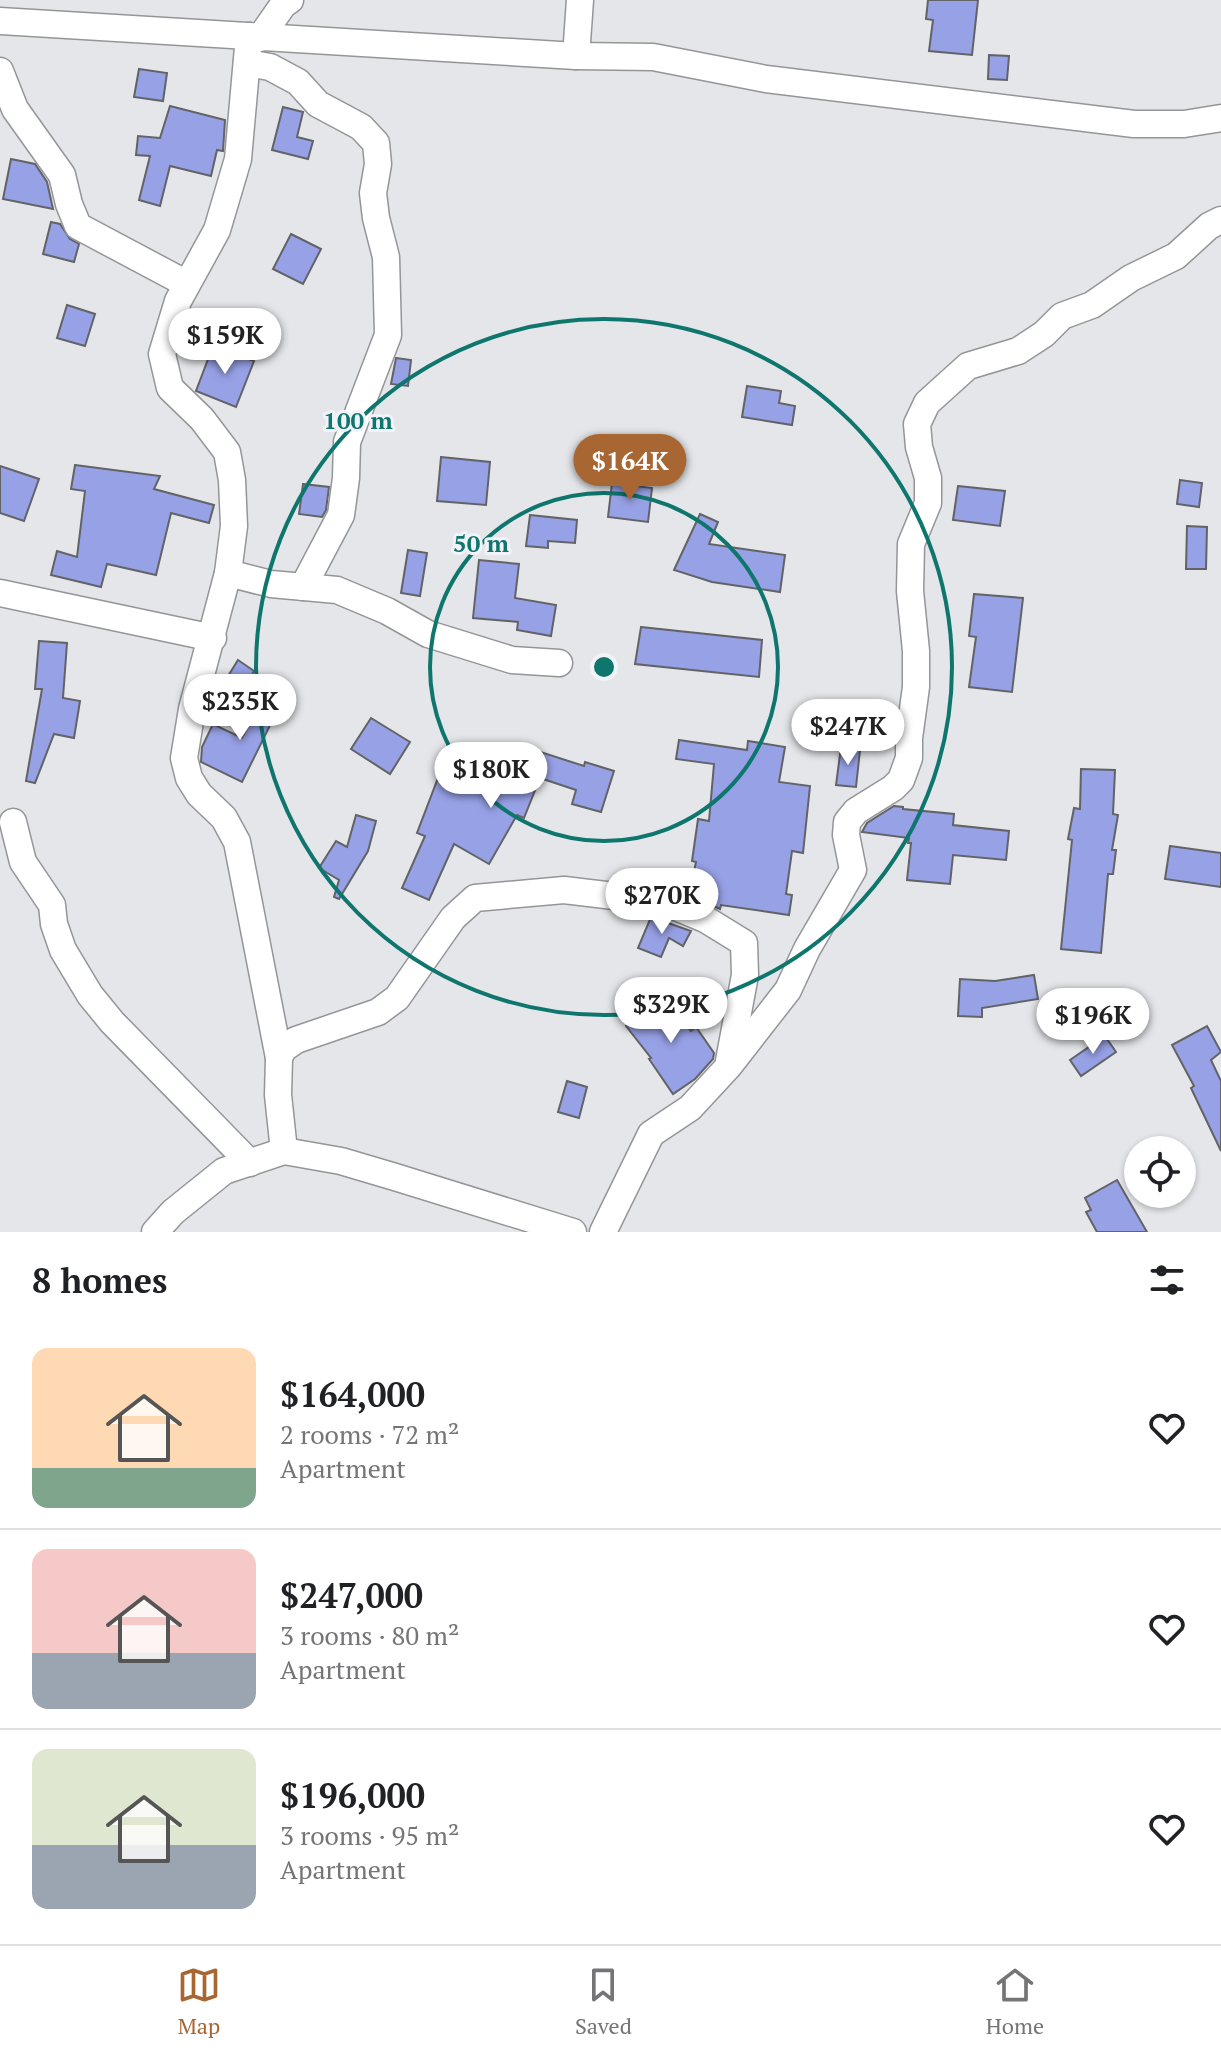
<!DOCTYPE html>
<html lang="en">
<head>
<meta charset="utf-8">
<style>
  :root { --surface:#fff; --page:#f2f2f2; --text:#202124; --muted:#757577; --line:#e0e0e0; --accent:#a86732 }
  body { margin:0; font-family:"PT Serif",serif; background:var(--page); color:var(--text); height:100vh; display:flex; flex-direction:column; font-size:30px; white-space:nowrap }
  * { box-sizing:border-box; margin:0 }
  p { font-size:26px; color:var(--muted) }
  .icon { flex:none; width:44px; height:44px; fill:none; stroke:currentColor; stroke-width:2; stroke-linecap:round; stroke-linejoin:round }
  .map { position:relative; height:1232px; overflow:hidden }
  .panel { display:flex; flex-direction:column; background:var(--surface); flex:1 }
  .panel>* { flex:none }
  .buttons { position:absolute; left:1124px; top:1136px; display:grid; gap:16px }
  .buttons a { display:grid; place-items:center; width:72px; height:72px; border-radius:50%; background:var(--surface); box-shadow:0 2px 6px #0004; font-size:40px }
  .price { position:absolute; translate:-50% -68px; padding:0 18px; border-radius:28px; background:#fff; color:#222; font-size:26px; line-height:52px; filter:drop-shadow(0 2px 4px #0008) }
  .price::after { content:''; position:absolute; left:50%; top:48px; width:24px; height:18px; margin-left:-12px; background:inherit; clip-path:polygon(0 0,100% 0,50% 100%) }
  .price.on { background:var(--accent); color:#fff }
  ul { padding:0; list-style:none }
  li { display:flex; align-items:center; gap:24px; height:200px; padding:0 32px }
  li+li { border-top:2px solid var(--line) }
  li span { display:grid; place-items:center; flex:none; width:224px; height:160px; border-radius:16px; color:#555 }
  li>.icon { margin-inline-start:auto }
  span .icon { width:96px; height:96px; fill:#fffc; stroke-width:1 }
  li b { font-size:34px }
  h2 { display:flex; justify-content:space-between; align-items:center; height:96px; padding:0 32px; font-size:34px }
  .tab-bar { display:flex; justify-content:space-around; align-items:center; height:112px; border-top:2px solid var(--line); background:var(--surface); font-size:22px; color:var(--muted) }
  .tab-bar a { display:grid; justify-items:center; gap:4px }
  .tab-bar .on { color:var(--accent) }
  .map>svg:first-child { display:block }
  .building { fill:#97a1e6; stroke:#626366; stroke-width:2 }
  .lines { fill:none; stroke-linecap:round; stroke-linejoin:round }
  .minor-casing { stroke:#949599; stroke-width:29 }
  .minor { stroke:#fff; stroke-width:26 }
  .ring { fill:none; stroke:#0f766e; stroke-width:4 }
  .centre { fill:#0f766e; stroke:#f2f3f8; stroke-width:4 }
  .ring-label { font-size:24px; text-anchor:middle; font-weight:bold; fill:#0f766e; stroke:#f2f3f8; stroke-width:6; stroke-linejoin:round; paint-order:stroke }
</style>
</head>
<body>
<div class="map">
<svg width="1221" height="1232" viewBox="0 0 1221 1232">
  <rect width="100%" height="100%" fill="#e5e6ea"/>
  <!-- building -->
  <g class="building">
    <polygon points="928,0 978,0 972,55 929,51 933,20 926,19"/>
    <polygon points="989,55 1009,56 1007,80 988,79"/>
    <polygon points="139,69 167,73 163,101 134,97"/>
    <polygon points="170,106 225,120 223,151 217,150 211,176 170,166 160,206 139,200 150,156 136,155 138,136 160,138"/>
    <polygon points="283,107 303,112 297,137 313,141 308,159 272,150"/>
    <polygon points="11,159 35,164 47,182 53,209 3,199"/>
    <polygon points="51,222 60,224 70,239 79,244 74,262 43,254"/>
    <polygon points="291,234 321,249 303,284 273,269"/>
    <polygon points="67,305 95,314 85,346 57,338"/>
    <polygon points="213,346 254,361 236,407 196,391"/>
    <polygon points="396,358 411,360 408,386 391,384"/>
    <polygon points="747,386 781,391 779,403 795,406 792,425 742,417"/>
    <polygon points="441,457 490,462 486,505 437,501"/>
    <polygon points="75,465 160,476 154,489 214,505 209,523 171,513 156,575 107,564 101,587 51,575 57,551 77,557 85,491 71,489"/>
    <polygon points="0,466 39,479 24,521 0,513"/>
    <polygon points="1180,480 1202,483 1199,507 1177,504"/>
    <polygon points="612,483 652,488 648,522 608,517"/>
    <polygon points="303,484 329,487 326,510 322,517 299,514"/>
    <polygon points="958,486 1005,491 1000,526 953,520"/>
    <polygon points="700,514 718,522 709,544 785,555 780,592 712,582 674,570"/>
    <polygon points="530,515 577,520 575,543 548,541 548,548 526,546"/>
    <polygon points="1187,526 1207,527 1206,569 1186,569"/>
    <polygon points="408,550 427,553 420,596 401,593"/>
    <polygon points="479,560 519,564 515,598 556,605 551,636 517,630 518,622 473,618"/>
    <polygon points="974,594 1023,598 1012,692 969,687 976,637 969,636"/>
    <polygon points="641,627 762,640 759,677 635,664"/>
    <polygon points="39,641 67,643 63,698 80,701 74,738 54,734 35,783 26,781 42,689 35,689"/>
    <polygon points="238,660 254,671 242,691 225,681"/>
    <polygon points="267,691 283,699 242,782 201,762 202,747 213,724 242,738"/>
    <polygon points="371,718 410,742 390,774 351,749"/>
    <polygon points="679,740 747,750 748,741 785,747 779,782 810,786 803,853 792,851 786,894 792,895 789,915 721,905 720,909 689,895 696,862 692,861 698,819 709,821 714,764 676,759"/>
    <polygon points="841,747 860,750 856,787 836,785"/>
    <polygon points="528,748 584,766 585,762 614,771 601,812 572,804 576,790 540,778 524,818 517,815 489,864 454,844 429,900 402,888 425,836 417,833 446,757 504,780 505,777 517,782"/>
    <polygon points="1081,769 1115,770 1113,814 1118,815 1112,850 1116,850 1113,874 1108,874 1101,953 1061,949 1072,840 1068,839 1074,808 1080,809"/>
    <polygon points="894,806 903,807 903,809 954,814 953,825 1009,831 1006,860 953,855 950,884 907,880 911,843 908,843 909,838 862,832 867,823"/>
    <polygon points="356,815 376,821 368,851 339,899 334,897 339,880 319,868 336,841 347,847"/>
    <polygon points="1170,846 1221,853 1221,887 1165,879"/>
    <polygon points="651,917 691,931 683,946 669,938 661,957 638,948"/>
    <polygon points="1034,975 1038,999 982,1008 982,1017 958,1016 960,979 995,981"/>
    <polygon points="663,997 691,1031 696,1027 714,1053 713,1059 695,1079 673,1094 649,1059 651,1058 626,1026"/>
    <polygon points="1207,1026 1221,1052 1211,1060 1221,1081 1221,1151 1191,1088 1194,1086 1172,1045"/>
    <polygon points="1105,1036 1116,1052 1081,1076 1070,1060"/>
    <polygon points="567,1081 587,1087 579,1118 558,1112"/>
    <polygon points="1117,1180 1147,1232 1097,1232 1086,1212 1091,1210 1085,1198"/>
  </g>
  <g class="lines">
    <defs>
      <g id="minor">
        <polyline points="0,21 576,56 653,57 766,79 1134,124 1184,124 1221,118"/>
        <polyline points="249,36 238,159 217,230 178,301 162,354 170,388 202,419 227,452 232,480 234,526 228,573 192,709 184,758 189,778 199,794 224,818 237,842 279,1058"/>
        <polyline points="260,38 283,5 290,0"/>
        <polyline points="576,56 580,0"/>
        <polyline points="247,63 270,67 298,82 318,104 361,127 376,143 378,164 373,193 376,218 386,257 388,335 347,442 346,478 341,515 303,587"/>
        <polyline points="0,71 15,109 62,175 69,204 78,226 187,284"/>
        <polyline points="228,573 271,584 337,590 387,611 428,634 512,660 559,663"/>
        <polyline points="0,593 213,638"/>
        <polyline points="13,822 23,862 52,905 54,924 63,950 90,995 112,1022 250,1163"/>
        <polyline points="284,1151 278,1095 279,1058 283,1049 296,1040 378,1012 397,998 453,918 475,898 564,890 664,902 705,919 744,943 745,975 729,1061"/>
        <polyline points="155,1232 173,1212 224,1171 284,1151 341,1161 395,1177 573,1232"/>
        <polyline points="603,1232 651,1134 690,1108 728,1067 788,990 807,949 853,870 846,835 847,822 856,811 893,788 901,780 909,758 909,738 916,687 916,651 910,591 911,544 928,503 928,478 919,447 917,424 927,403 968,366 1018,351 1044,334 1062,316 1092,305 1131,278 1176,256 1209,226 1221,220"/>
      </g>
    </defs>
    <!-- minor casing -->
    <use href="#minor" class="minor-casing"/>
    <!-- minor -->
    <use href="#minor" class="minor"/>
  </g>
  <!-- distance rings -->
  <g class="ring">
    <circle cx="604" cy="667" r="174"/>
    <circle cx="604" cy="667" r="348"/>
  </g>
  <circle cx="604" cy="667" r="12" class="centre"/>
  <g class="ring-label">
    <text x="358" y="429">100 m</text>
    <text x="481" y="552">50 m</text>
  </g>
</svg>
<div class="buttons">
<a><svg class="icon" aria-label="locate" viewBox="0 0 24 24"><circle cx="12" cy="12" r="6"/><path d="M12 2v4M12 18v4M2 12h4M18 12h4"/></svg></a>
</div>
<b class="price" style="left:225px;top:376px">$159K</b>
<b class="price on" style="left:630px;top:502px">$164K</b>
<b class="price" style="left:240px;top:742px">$235K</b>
<b class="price" style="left:848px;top:767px">$247K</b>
<b class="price" style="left:491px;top:810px">$180K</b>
<b class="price" style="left:662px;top:936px">$270K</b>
<b class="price" style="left:671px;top:1045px">$329K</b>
<b class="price" style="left:1093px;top:1056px">$196K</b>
</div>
<section class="panel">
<h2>8 homes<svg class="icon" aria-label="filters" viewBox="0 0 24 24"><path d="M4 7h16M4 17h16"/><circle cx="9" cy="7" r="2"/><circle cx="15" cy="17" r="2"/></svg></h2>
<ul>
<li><span style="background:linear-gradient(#ffd9b3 75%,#7fa58c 0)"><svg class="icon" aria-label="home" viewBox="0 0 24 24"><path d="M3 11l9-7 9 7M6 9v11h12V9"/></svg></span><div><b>$164,000</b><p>2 rooms · 72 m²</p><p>Apartment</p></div><svg class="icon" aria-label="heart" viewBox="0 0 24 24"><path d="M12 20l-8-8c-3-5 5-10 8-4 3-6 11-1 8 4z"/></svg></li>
<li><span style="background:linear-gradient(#f6c9c9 65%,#9aa5b1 0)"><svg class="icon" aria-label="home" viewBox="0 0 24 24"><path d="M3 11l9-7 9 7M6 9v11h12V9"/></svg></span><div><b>$247,000</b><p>3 rooms · 80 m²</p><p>Apartment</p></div><svg class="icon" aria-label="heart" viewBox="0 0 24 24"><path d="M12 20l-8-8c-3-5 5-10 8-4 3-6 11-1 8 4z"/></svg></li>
<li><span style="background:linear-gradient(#dfe7d0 60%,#9aa5b1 0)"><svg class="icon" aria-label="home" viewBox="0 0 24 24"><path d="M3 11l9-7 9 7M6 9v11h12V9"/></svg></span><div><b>$196,000</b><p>3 rooms · 95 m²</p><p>Apartment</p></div><svg class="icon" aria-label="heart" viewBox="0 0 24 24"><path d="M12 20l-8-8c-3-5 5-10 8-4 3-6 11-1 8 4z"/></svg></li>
</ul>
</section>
<nav class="tab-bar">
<a class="on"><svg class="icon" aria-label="map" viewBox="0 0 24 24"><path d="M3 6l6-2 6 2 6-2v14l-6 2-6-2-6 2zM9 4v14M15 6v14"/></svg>Map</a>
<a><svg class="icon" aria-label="saved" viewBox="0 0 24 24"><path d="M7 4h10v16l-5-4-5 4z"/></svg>Saved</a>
<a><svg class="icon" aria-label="home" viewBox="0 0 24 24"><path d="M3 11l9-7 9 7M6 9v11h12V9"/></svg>Home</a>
</nav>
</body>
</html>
